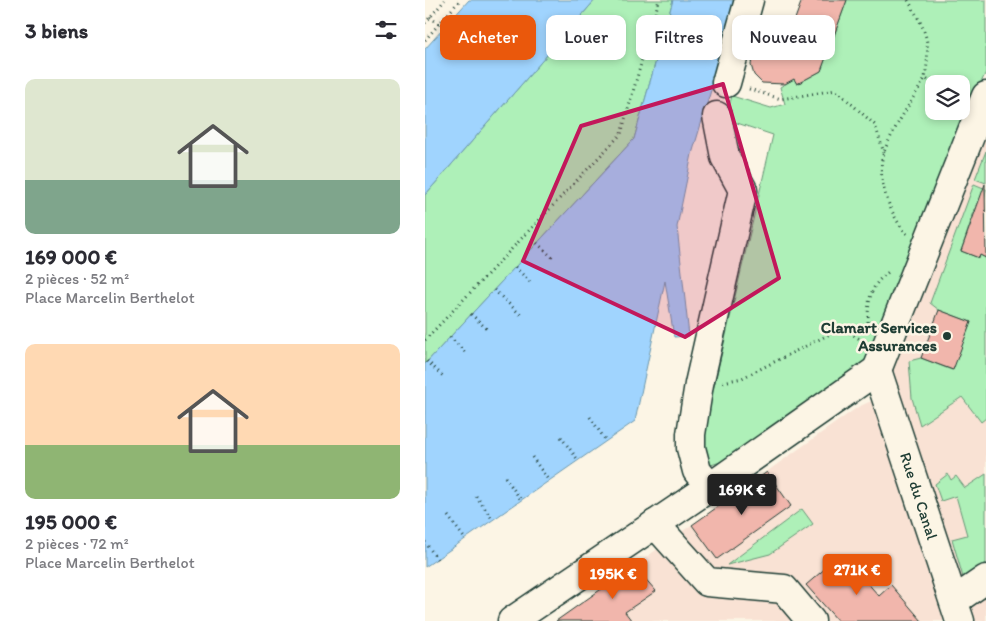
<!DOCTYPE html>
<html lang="fr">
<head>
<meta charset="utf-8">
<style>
  :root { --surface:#fff; --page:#f2f2f3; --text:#2b2b33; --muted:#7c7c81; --accent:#ea580c }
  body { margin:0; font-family:Itim,sans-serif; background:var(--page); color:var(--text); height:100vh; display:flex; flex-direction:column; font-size:19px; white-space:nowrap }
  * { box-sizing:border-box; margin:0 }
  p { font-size:16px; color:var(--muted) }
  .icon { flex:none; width:28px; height:28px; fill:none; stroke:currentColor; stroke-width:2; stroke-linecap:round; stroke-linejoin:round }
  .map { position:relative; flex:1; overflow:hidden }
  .details { display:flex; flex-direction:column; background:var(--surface); width:425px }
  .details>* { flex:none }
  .guide { position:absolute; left:15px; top:15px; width:470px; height:45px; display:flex; gap:10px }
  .controls { position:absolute; left:500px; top:75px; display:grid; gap:10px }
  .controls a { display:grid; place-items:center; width:45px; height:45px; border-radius:10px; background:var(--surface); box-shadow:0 2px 8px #0003; font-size:25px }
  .price { position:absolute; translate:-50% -42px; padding:0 11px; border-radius:5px; background:var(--accent); color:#fff; font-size:16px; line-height:32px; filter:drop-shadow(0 1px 2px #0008) }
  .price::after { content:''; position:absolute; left:50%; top:30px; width:15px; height:11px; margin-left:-8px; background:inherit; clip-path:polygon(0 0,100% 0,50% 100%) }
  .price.current { background:#222; color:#fff }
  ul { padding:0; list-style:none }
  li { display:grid; align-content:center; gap:10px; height:265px; padding:0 25px }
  li span { display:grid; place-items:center; height:155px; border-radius:10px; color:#555 }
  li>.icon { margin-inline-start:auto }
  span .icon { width:90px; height:90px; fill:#fffc; stroke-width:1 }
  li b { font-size:21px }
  h2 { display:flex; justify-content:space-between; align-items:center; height:60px; padding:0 25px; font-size:21px }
  .chip { padding:0 18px; border-radius:10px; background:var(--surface); box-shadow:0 2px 8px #0003; font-size:18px; line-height:45px }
  .chip.current { background:var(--accent); color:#fff }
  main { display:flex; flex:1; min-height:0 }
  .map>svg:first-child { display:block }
  .built { fill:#f9e2d4 }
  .green { fill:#aef0b8; stroke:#669676; fill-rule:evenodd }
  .water { fill:#a0d4fe; stroke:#6c98ad }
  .building { fill:#f1b6ac; stroke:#1f3d34 }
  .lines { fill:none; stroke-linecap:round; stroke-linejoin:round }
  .minor-casing { stroke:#1f3d34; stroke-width:31 }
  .path { stroke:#1f3d34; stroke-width:3; stroke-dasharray:1 4; stroke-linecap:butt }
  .minor { stroke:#fcf5e5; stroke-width:28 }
  .marked { fill:#c2185b; fill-opacity:0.2; stroke:#c2185b; stroke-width:4; stroke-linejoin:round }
  .poi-dot { fill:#1f3d34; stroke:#fcf5e5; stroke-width:2 }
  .labels { text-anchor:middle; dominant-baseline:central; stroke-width:5; stroke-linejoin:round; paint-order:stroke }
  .poi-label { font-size:16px; font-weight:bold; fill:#1f3d34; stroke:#fcf5e5; text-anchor:end }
  .street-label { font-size:16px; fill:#1f3d34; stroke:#fcf5e5 }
</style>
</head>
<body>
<main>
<section class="details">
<h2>3 biens<svg class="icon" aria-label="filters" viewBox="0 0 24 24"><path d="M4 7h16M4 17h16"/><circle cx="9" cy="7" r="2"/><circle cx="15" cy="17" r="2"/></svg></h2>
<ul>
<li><span style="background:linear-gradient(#dfe7d0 65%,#7fa58c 0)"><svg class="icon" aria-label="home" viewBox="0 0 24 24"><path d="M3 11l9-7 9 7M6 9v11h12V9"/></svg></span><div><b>169 000 €</b><p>2 pièces · 52 m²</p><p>Place Marcelin Berthelot</p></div></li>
<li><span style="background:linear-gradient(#ffd9b3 65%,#8fb573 0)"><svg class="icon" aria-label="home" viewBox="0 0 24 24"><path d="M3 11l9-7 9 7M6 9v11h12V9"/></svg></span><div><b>195 000 €</b><p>2 pièces · 72 m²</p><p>Place Marcelin Berthelot</p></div></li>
</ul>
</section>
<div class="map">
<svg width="561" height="621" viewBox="0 0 561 621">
  <rect width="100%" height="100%" fill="#fcf5e5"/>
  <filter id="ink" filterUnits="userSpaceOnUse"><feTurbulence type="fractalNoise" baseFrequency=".02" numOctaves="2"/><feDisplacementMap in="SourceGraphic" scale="10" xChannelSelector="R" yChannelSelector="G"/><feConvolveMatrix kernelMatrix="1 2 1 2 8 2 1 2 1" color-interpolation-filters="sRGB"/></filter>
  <g filter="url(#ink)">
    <!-- built -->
    <polygon class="built" points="561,96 561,621 131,621 433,407 471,390 452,370"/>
    <!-- green -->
    <g class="green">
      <polygon points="170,0 248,0 209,139 0,364 0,195"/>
      <path d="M422,0H561V72L544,108L445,362L302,460L286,465C271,456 280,429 282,416L348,135L300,119L307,96L346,108L360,104L355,87L369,79L372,84L396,71ZM509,84H536V111H509Z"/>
      <polygon points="561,151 561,183 550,179"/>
      <polygon points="549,184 561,189 559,204 552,203 536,251 554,258 555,255 561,258 561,418 556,422 537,397 495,425 487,398 484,361 496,358 527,370 546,322 514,310 505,303"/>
      <polygon points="523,474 526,480 531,476 540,488 561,474 561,569 542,580 538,577 527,539 542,535 531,496 516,501 510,484"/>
      <polygon points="377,509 388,524 345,554 302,565"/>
    </g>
    <!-- water -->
    <g class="water">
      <polygon points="44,0 170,0 0,195 0,49"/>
      <polygon points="248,0 313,0 267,154 252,227 264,336 249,337 240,281 210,421 0,567 0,364 209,139"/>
    </g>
    <!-- building -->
    <g class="building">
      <polygon points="377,0 422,0 396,71 372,84 369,79 360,84 337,83 329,75 326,65 327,59 335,47 333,44 348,36 346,32 370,19"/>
      <polygon points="560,184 561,258 555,255 554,258 536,251"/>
      <polygon points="514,310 546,322 528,370 496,358"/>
      <polygon points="342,472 366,506 292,559 267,525"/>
      <polygon points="417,554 454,596 466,585 497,621 413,621 381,585"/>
      <polygon points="209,566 231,591 200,612 207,621 131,621"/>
    </g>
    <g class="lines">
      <defs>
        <g id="minor">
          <polyline points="301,83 324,0"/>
          <polyline points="452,370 561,96"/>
          <polyline points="452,370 535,621"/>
          <polyline points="285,487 272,471 266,448 266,434 274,384 318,190 300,157 292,116"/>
          <polyline points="230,524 282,582 359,589 386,621"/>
          <polyline points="529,601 561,579"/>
          <polyline points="87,621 285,487 452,370"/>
        </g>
      </defs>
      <!-- minor casing -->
      <use href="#minor" class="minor-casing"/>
      <!-- path -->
      <g class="path">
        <path d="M483,0C502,33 506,40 500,78L509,85"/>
        <polyline points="5,17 14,24"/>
        <polyline points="0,23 20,0"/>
        <polyline points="0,40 35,0"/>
        <polyline points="324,89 356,99 411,90 450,125 459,153"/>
        <path d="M482,234C465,216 450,176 459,152C467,130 488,99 500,78"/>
        <polyline points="112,243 130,260"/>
        <polyline points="90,267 107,284"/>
        <polyline points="69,290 97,316"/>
        <polyline points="46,314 64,331"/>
        <path d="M443,322C443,299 445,285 465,271"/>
        <polyline points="25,337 42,354"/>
        <polyline points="0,340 196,134 234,0"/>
        <polyline points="2,361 20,378"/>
        <polyline points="298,382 317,378 417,328 438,341"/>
        <polyline points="165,417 181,441"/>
        <polyline points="136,437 153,460"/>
        <polyline points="107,457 124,481"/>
        <polyline points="80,477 96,500"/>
        <polyline points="51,496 68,520"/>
        <polyline points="23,516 40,539"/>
        <polyline points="0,542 12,559"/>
      </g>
      <!-- minor -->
      <use href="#minor" class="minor"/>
    </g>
  </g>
  <!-- marked area -->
  <path class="marked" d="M298,84L354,278L260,337L98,261L156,126Z"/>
  <!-- markers -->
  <circle class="poi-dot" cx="522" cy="336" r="5"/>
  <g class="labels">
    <!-- poi labels -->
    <g class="poi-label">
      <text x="512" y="327">Clamart Services<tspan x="512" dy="18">Assurances</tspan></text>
    </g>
    <!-- street labels -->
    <g class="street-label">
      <text transform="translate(494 496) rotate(72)">Rue du Canal</text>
    </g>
  </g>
</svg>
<div class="controls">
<a><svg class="icon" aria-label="layers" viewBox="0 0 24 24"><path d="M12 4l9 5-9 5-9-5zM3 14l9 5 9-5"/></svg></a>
</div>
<b class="price current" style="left:317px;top:516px">169K €</b>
<b class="price" style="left:432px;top:596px">271K €</b>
<b class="price" style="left:188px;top:600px">195K €</b>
<div class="guide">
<a class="chip current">Acheter</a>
<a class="chip">Louer</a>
<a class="chip">Filtres</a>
<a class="chip">Nouveau</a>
</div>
</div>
</main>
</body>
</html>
